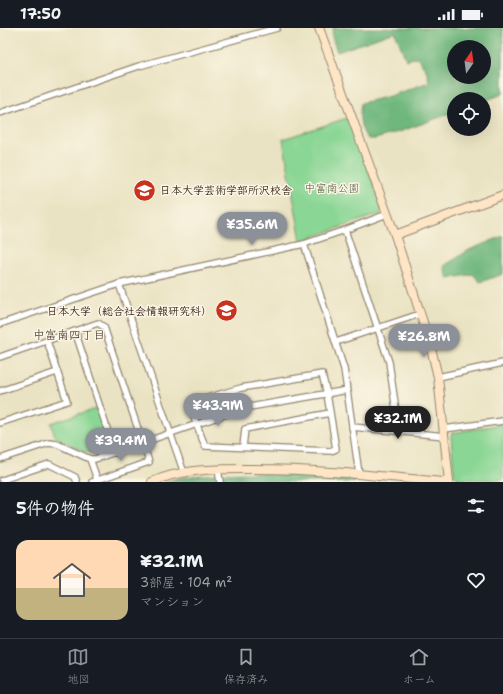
<!DOCTYPE html>
<html lang="ja">
<head>
<meta charset="utf-8">
<style>
  :root { --surface:#171b24; --page:#20242c; --text:#f1f3f6; --muted:#9ea1a6; --line:#363941; --accent:#8c9099 }
  body { margin:0; font-family:"Shantell Sans","Klee One",sans-serif; background:var(--page); color:var(--text); height:100vh; display:flex; flex-direction:column; font-size:15px; white-space:nowrap }
  * { box-sizing:border-box; margin:0 }
  p { font-size:13px; color:var(--muted) }
  .icon { flex:none; width:22px; height:22px; fill:none; stroke:currentColor; stroke-width:2; stroke-linecap:round; stroke-linejoin:round }
  .map { position:relative; height:454px; overflow:hidden }
  .panel { display:flex; flex-direction:column; background:var(--surface); flex:1 }
  .panel>* { flex:none }
  .needle { width:26px; rotate:14deg }
  .controls { position:absolute; left:447px; top:12px; display:grid; gap:8px }
  .controls a { display:grid; place-items:center; width:44px; height:44px; border-radius:50%; background:var(--surface); box-shadow:0 4px 16px #0002; font-size:20px }
  .price { position:absolute; translate:-50% -34px; padding:0 9px; border-radius:14px; background:var(--accent); color:#fff; font-size:13px; line-height:26px; filter:drop-shadow(0 1px 2px #0008) }
  .price::after { content:''; position:absolute; left:50%; top:24px; width:12px; height:9px; margin-left:-6px; background:inherit; clip-path:polygon(0 0,100% 0,50% 100%) }
  .price.active { background:#222; color:#fff }
  ul { padding:0; list-style:none }
  li { display:flex; align-items:center; gap:12px; height:100px; padding:0 16px }
  li span { display:grid; place-items:center; flex:none; width:112px; height:80px; border-radius:12px; color:#555 }
  li>.icon { margin-inline-start:auto }
  span .icon { width:48px; height:48px; fill:#fffc; stroke-width:1 }
  li b { font-size:17px }
  h2 { display:flex; justify-content:space-between; align-items:center; height:48px; padding:0 16px; font-size:17px }
  .status { display:flex; justify-content:space-between; align-items:center; height:28px; padding:0 20px; background:var(--surface); direction:ltr }
  .status svg { height:11px; fill:currentColor }
  .tabs { display:flex; justify-content:space-around; align-items:center; height:56px; border-top:1px solid var(--line); background:var(--surface); font-size:11px; color:var(--muted) }
  .tabs a { display:grid; justify-items:center; gap:2px }
  .tabs .active { color:var(--accent) }
  .map>svg:first-child { display:block }
  .green { fill:#8ad694; stroke:#628059 }
  .forest { fill:#6fb77e; stroke:#55704e; fill-rule:evenodd }
  .lines { fill:none; stroke-linecap:round; stroke-linejoin:round }
  .street-casing { stroke:#928670; stroke-width:8 }
  .secondary-casing { stroke:#928670; stroke-width:10 }
  .street { stroke:#fff; stroke-width:5.5 }
  .secondary { stroke:#fee5c5; stroke-width:8 }
  .labels { text-anchor:middle; dominant-baseline:central; stroke-width:3; stroke-linejoin:round; paint-order:stroke }
  .park-label { font-size:11px; fill:#4f553c; stroke:#fcf5e5 }
  .poi-label { font-size:11px; font-weight:bold; fill:#3b2a1e; stroke:#fcf5e5; text-anchor:start }
  .neighbourhood-label { font-size:12px; fill:#3b2a1e; stroke:#fcf5e5 }
</style>
</head>
<body>
<div class="status"><b>17:50</b><svg viewBox="0 0 49 12"><path d="M0 12V9h3v3zM5 12V6h3v6zM10 12V3h3v9zM15 12V0h3v12zM26 1h20v11H26zM47 4h2v5h-2z"/></svg></div>
<div class="map">
<svg width="503" height="454" viewBox="0 0 503 454">
  <rect width="100%" height="100%" fill="#fcf5e5"/>
  <filter id="ink" filterUnits="userSpaceOnUse"><feTurbulence type="fractalNoise" baseFrequency=".025" numOctaves="2"/><feDisplacementMap in="SourceGraphic" scale="8" xChannelSelector="R" yChannelSelector="G"/><feConvolveMatrix kernelMatrix="1 2 1 2 8 2 1 2 1" color-interpolation-filters="sRGB"/></filter>
  <filter id="wash" filterUnits="userSpaceOnUse"><feTurbulence type="fractalNoise" baseFrequency=".012" numOctaves="4" result="noise"/><feDisplacementMap in="SourceGraphic" scale="16" xChannelSelector="R" yChannelSelector="G"/><feGaussianBlur stdDeviation="0.9" result="paint"/><feColorMatrix in="noise" values="0 0 0 0 0 0 0 0 0 0 0 0 0 0 0 0 0 1.4 0 .05"/><feComposite in="paint" operator="in"/></filter>
  <g filter="url(#wash)">
    <rect width="100%" height="100%" fill="#eae3c3"/>
    <!-- green -->
    <g class="green">
      <polygon points="350,89 383,183 382,185 301,213 283,111"/>
      <polygon points="97,380 110,420 94,425 86,424 55,409 51,395"/>
      <polygon points="503,396 503,452 458,451 454,446 451,408 452,405"/>
    </g>
    <!-- forest -->
    <g class="forest">
      <path d="M333,0H503V66L484,73V71H454V84L402,103L375,111H368C359,101 359,87 361,75L390,68L429,54L427,44L418,29L406,32L395,4L337,24L332,9ZM454,19H484V49H454Z"/>
      <polygon points="503,208 503,246 480,254 473,246 448,251 444,238 469,222"/>
      <path d="M252,445C286,446 322,442 355,451V454H166C189,445 227,446 252,445Z"/>
    </g>
  </g>
  <g filter="url(#ink)">
    <g class="lines">
      <defs>
        <g id="street">
          <polyline points="0,85 139,38 277,0"/>
          <polyline points="345,202 389,334 399,403"/>
          <polyline points="304,216 344,341 359,446"/>
          <polyline points="119,256 184,445"/>
          <polyline points="0,296 119,256 304,216 345,202 387,186"/>
          <polyline points="75,303 115,425"/>
          <polyline points="336,314 420,286"/>
          <polyline points="0,329 98,295 104,299 149,434 92,454"/>
          <polygon points="322,346 327,366 336,421 331,423 205,418 190,379 193,374 241,360"/>
          <polyline points="438,349 503,335"/>
          <polyline points="0,363 57,344"/>
          <polyline points="0,395 67,373 47,313"/>
          <polyline points="352,399 445,408"/>
          <polyline points="444,401 503,393"/>
          <polyline points="243,419 245,401 330,385"/>
          <polyline points="0,431 49,415 57,416 90,431 98,454"/>
          <polyline points="90,431 95,431 244,380 348,362"/>
          <polyline points="218,441 220,454"/>
          <polyline points="2,452 49,436 75,449 77,454"/>
        </g>
        <g id="secondary">
          <polyline points="319,0 395,207 430,316 438,349 449,454"/>
          <polyline points="395,207 503,167"/>
          <path d="M152,454C184,440 219,441 253,441C317,441 381,448 444,454"/>
        </g>
      </defs>
      <!-- street casing -->
      <use href="#street" class="street-casing"/>
      <!-- secondary casing -->
      <use href="#secondary" class="secondary-casing"/>
      <!-- street -->
      <use href="#street" class="street"/>
      <!-- secondary -->
      <use href="#secondary" class="secondary"/>
    </g>
  </g>
  <!-- icons -->
  <defs>
    <symbol id="university-disc" viewBox="-11 -11 22 22"><circle r="9.5" fill="#c8321e" stroke="#fcf5e5"/><path d="M0-5L7-2L0 1L-7-2ZM-4 1L0 2.5L4 1V4Q0 6-4 4Z" fill="#fff"/></symbol>
  </defs>
  <g fill-rule="evenodd">
    <use href="#university-disc" x="132" y="150" width="25" height="25"/>
    <use href="#university-disc" x="214" y="270" width="25" height="25"/>
  </g>
  <g class="labels">
    <!-- park labels -->
    <g class="park-label">
      <text x="332" y="160">中富南公園</text>
    </g>
    <!-- poi labels -->
    <g class="poi-label">
      <text x="160" y="162">日本大学芸術学部所沢校舎</text>
      <text x="212" y="283" text-anchor="end">日本大学（総合社会情報研究科）</text>
    </g>
    <!-- neighbourhood labels -->
    <g class="neighbourhood-label">
      <text x="69" y="307">中富南四丁目</text>
    </g>
  </g>
</svg>
<div class="controls">
<a><svg class="needle" viewBox="-14 -14 28 28"><path d="M0-13l5 13h-10z" fill="#e53935"/><path d="M0 13l5-13h-10z" fill="#9ea1a6"/></svg></a>
<a><svg class="icon" aria-label="locate" viewBox="0 0 24 24"><circle cx="12" cy="12" r="6"/><path d="M12 2v4M12 18v4M2 12h4M18 12h4"/></svg></a>
</div>
<b class="price" style="left:252px;top:218px">¥35.6M</b>
<b class="price" style="left:424px;top:330px">¥26.8M</b>
<b class="price" style="left:218px;top:399px">¥43.9M</b>
<b class="price active" style="left:398px;top:412px">¥32.1M</b>
<b class="price" style="left:121px;top:434px">¥39.4M</b>
</div>
<section class="panel">
<h2>5件の物件<svg class="icon" aria-label="filters" viewBox="0 0 24 24"><path d="M4 7h16M4 17h16"/><circle cx="9" cy="7" r="2"/><circle cx="15" cy="17" r="2"/></svg></h2>
<ul>
<li><span style="background:linear-gradient(#ffd9b3 60%,#c2b280 0)"><svg class="icon" aria-label="home" viewBox="0 0 24 24"><path d="M3 11l9-7 9 7M6 9v11h12V9"/></svg></span><div><b>¥32.1M</b><p>3部屋 · 104 m²</p><p>マンション</p></div><svg class="icon" aria-label="heart" viewBox="0 0 24 24"><path d="M12 20l-8-8c-3-5 5-10 8-4 3-6 11-1 8 4z"/></svg></li>
</ul>
</section>
<nav class="tabs">
<a class="active"><svg class="icon" aria-label="map" viewBox="0 0 24 24"><path d="M3 6l6-2 6 2 6-2v14l-6 2-6-2-6 2zM9 4v14M15 6v14"/></svg>地図</a>
<a><svg class="icon" aria-label="saved" viewBox="0 0 24 24"><path d="M7 4h10v16l-5-4-5 4z"/></svg>保存済み</a>
<a><svg class="icon" aria-label="home" viewBox="0 0 24 24"><path d="M3 11l9-7 9 7M6 9v11h12V9"/></svg>ホーム</a>
</nav>
</body>
</html>
